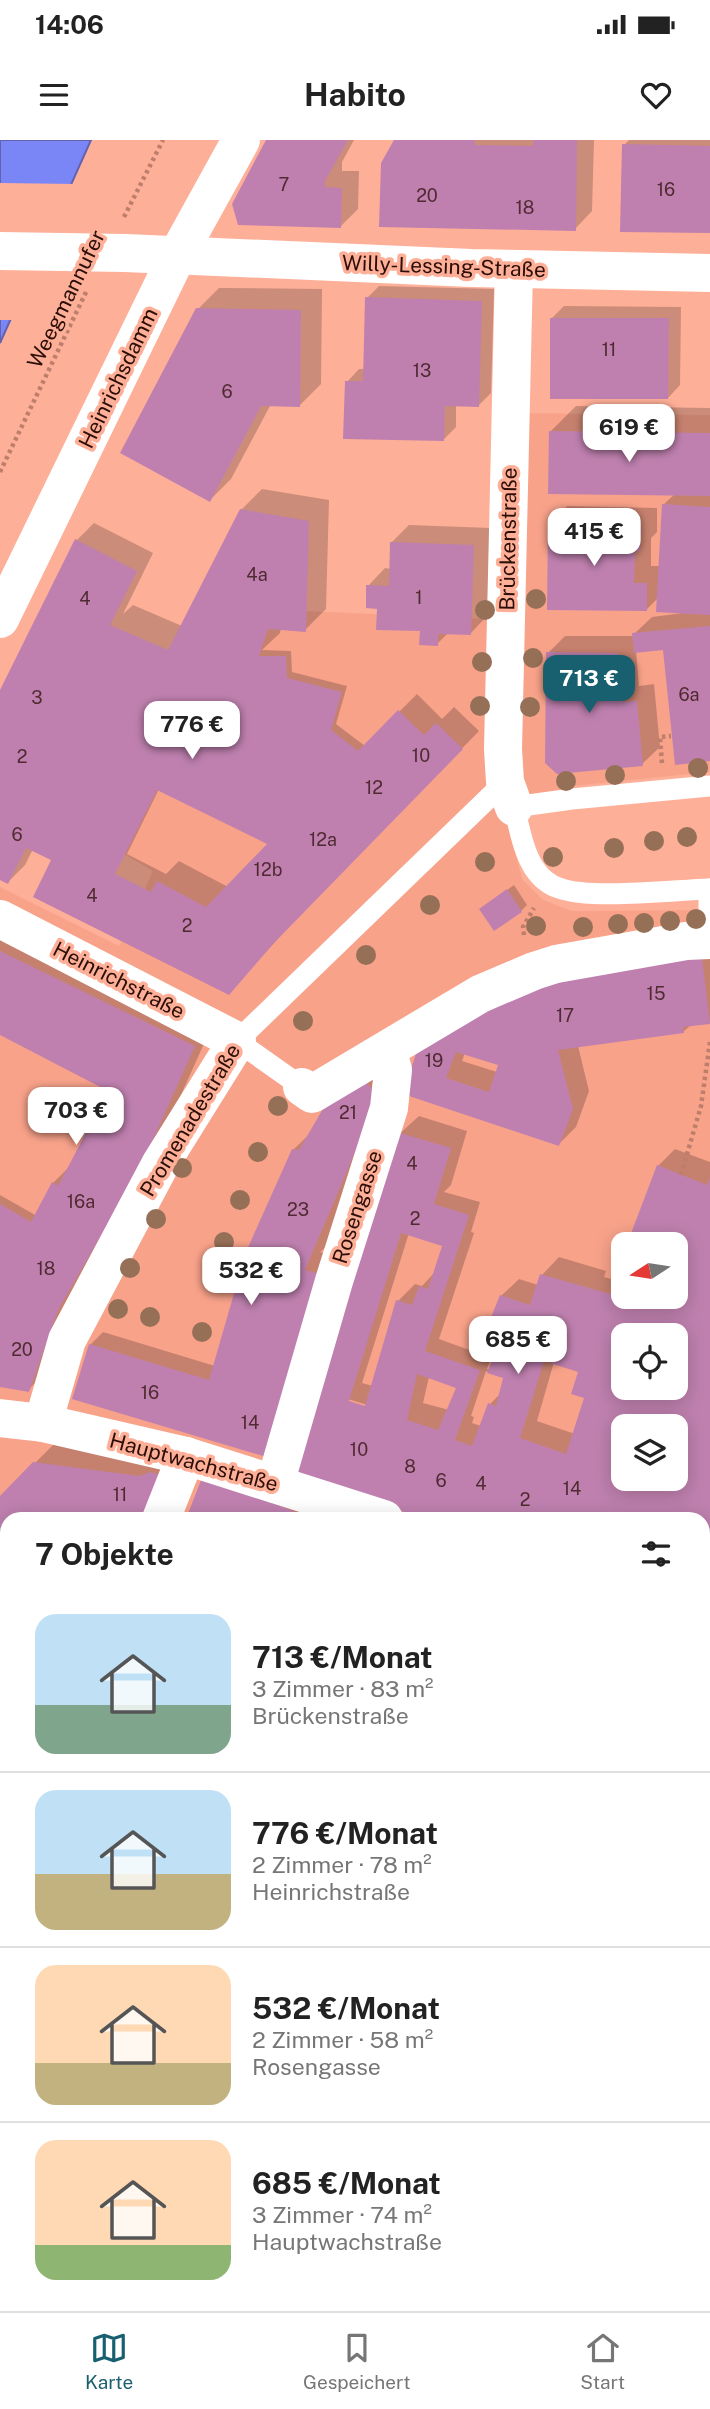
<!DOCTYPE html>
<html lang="de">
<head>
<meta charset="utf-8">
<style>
  :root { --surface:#fff; --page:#f2f2f2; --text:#222; --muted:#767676; --line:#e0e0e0; --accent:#185f6f }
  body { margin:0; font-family:"Public Sans",sans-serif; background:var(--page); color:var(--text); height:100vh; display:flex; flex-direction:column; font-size:26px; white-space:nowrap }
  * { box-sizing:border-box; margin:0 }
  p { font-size:23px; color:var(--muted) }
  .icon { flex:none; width:38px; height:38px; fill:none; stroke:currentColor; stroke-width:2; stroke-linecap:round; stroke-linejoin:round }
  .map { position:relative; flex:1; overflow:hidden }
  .side { position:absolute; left:0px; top:1372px; width:710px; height:800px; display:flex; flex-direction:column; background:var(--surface); border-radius:21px 21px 0 0; box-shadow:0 4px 18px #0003 }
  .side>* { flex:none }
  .needle { width:46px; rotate:258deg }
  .tools { position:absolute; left:611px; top:1092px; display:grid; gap:14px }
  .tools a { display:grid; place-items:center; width:77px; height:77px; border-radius:14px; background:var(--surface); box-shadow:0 4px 18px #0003; font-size:35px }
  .price { position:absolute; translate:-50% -60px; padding:0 16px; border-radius:14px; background:#fff; color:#222; font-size:23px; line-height:46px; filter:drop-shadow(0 2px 4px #0008) }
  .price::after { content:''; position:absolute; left:50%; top:42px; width:21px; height:16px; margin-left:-10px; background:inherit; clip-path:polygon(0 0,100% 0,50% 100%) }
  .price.active { background:var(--accent); color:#fff }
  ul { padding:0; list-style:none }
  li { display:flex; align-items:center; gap:21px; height:175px; padding:0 35px }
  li+li { border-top:2px solid var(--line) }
  li span { display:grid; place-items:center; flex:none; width:196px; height:140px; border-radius:21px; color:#555 }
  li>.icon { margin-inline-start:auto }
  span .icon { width:84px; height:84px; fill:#fffc; stroke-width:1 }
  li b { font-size:30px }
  h2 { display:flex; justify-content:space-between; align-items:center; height:84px; padding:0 35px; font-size:30px }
  .status { display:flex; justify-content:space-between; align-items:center; height:49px; padding:0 35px; background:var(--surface); direction:ltr }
  .status svg { height:19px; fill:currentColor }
  header { display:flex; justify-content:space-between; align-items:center; height:91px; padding:0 35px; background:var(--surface); font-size:32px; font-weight:700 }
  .tab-bar { display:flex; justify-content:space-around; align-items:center; height:98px; border-top:2px solid var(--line); background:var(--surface); font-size:19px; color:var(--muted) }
  .tab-bar a { display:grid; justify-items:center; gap:4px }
  .tab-bar .active { color:var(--accent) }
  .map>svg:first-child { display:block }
  .built { fill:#f8a28a; fill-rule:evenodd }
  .water { fill:#7a86f6; stroke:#6262ae; stroke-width:2 }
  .pier { fill:#feaf98 }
  .shadow { fill:#0003; fill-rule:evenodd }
  .building { fill:#bf80af; fill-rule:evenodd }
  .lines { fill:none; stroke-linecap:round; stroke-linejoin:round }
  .path { stroke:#bd7e6c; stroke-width:4.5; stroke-dasharray:3.5 3.5; stroke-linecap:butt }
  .lane { stroke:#fff; stroke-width:21 }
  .street { stroke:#fff; stroke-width:38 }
  .secondary { stroke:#fff; stroke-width:38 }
  .tree { fill:#966f57 }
  .labels { text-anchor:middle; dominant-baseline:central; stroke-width:7; stroke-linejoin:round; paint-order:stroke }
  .number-label { font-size:18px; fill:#502a31 }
  .street-label { font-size:21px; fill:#2b0e07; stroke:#feaf98 }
</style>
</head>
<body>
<div class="status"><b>14:06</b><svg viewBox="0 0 49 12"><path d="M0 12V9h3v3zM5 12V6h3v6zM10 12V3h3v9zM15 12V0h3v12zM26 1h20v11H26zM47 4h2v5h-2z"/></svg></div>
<header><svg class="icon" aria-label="menu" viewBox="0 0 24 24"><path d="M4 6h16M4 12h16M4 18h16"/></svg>Habito<svg class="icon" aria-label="heart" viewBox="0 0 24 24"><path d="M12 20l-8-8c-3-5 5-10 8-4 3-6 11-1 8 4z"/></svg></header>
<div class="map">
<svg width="710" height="2171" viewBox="0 0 710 2171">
  <rect width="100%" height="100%" fill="#feaf98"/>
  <!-- built -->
  <path class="built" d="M514,273L710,275V632L572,646L518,663L513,704L522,739L543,760L572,771L710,770V2171H565L553,2165H704V1379H7V1450L0,1449V747L119,806L153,731L95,697L212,467L507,480ZM623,1104H676V1157H623ZM623,1195H676V1248H623ZM623,1286H676V1339H623Z"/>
  <!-- water -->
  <polygon class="water" points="0,0 91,0 0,203"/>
  <!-- pier -->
  <polygon class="pier" points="0,43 75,44 14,180 0,180"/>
  <!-- shadow -->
  <g class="shadow">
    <polygon points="268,0 354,0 342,22 342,31 359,31 358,69 340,87"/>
    <polygon points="396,0 594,0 592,71 575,89"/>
    <polygon points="629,0 710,0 710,92 624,5"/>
    <polygon points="379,146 494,149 491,253 479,265 456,264 456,287 443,300 347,242 359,229 365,229 367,158"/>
    <polygon points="219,148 322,149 321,244 300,265 271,264 231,339 210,360 198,169"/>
    <polygon points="564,166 681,167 680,245 668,258 552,178"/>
    <polygon points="576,266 710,268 710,620 665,508 636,511 639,546 654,544 660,607 642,624 548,513 565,496 634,496 634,494 652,477 683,473 659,457 646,470 550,384 567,366 657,368 657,392 651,398 651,426 660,426 663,365 675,354 551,291"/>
    <path d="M262,349L329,360L326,469L305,490L281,488L280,493L262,510L291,511L292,532L347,546L336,584L365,606L417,554L442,579L454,567L479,591L294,781L229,853L57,713L33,709L25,725L8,742L0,738V554L77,400L94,383L153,413L123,474L133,465L182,486L241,370ZM159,649L276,698L228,747L179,721L166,734L127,714Z"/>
    <polygon points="409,385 491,388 487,476 470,494 448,493 437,504 422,490 379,467 368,446 385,428 391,429 392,402"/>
    <polygon points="514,745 527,765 521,771 481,769"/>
    <polygon points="0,785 211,888 159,1004 49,1229 28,1250 0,1245 0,1055 37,1076 53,1043 72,1024 110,951 0,893"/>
    <path d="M710,802V882L691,885L683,892L578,906L589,951L576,987L559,1004L406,953L422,902ZM465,913L501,923L497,932L462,921Z"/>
    <polygon points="382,924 326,1107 320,1112 343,1119 289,1300 90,1205 103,1192 215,1226 293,1010"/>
    <path d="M419,976L467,991L451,1045L444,1052L480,1062L471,1092L474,1093L439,1199L486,1216L501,1156L519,1139L538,1145L542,1135L559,1117L606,1131L604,1137L623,1142V1157H676V1104H629L658,1026L675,1009L710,1022V1478L704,1475V1379H433L288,1327L385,1007ZM409,1093L445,1105L435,1132L422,1146L415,1144L398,1161L373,1246L362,1243ZM623,1195H676V1248H623ZM491,1218L494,1220L490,1230L487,1229ZM554,1222L580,1230L587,1256L575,1294L537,1281ZM486,1231L505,1237L501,1253L490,1264L481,1286L472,1283L474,1277L471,1276ZM429,1237L458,1247L449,1270L423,1263ZM318,1250L374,1267L373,1270ZM623,1286H676V1339H623Z"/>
    <polygon points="56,1302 173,1312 154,1379 75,1379 59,1375 56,1379 7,1379 7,1427 3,1423 0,1426 0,1358"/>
    <polygon points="205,1336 374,1379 188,1379"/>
    <polygon points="0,1433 7,1438 7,1542 0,1549"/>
    <polygon points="7,1578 7,1717 0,1724 0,1586"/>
    <polygon points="710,1785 710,1989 704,1985 704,1798"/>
    <polygon points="0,1871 7,1876 7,1978 0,1972"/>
    <polygon points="704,2009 710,2013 710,2130 704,2127"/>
    <polygon points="0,2134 7,2142 7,2165 17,2165 10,2171 0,2171"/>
    <polygon points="290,2165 412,2165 408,2171 299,2171"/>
    <polygon points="452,2165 524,2165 521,2171 449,2171"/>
    <polygon points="542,2165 704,2165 710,2171 538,2171"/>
  </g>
  <!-- building -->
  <g class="building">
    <polygon points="266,0 348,0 325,41 325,47 342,48 341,88 238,85 232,64"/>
    <polygon points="394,0 475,0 475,5 533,6 533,0 577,0 576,91 379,87 381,23"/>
    <polygon points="622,4 710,6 710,93 620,92"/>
    <polygon points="365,157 482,161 479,267 445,266 444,301 343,299 345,241 363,241"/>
    <polygon points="196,168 301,170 300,267 261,266 210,362 120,313"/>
    <polygon points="550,178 669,178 668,259 550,259"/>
    <polygon points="549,291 710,293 710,356 548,354"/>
    <polygon points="662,364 710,367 710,475 656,472"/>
    <path d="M240,369L309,381L306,492L268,489L259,516H286L287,538L342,552L331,590L358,611L398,570L424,595L436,583L463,609L273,804L229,855L33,757L51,720L26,708L8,744L0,740V550L75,399L137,431L110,485L168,510ZM157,650L267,704L206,767L157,741L151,752L115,734Z"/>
    <polygon points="548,383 641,384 640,411 635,411 634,443 647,443 647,471 547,470"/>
    <polygon points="390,402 474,405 471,495 438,494 438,506 419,505 420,491 376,490 377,469 366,468 366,445 389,446"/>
    <polygon points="710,486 710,621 675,625 663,510 634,513 632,493"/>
    <polygon points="546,512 618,513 622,562 637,561 643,626 557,634 545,623"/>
    <polygon points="507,749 522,772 494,791 479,769"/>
    <polygon points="0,811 195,906 141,1026 58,1170 29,1252 0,1247 0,1064 31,1082 52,1042 58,1046 108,951 0,895"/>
    <path d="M702,818L710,884L683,887L684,893L558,910L573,969L559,1006L403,954L420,901L562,834ZM456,912L498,925L489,952L446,938Z"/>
    <polygon points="364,940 382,959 367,984 305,1130 327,1136 273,1319 72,1259 89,1204 209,1240 246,1112 292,1009 299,1010 331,955"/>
    <path d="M400,993L451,1008L434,1064L469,1075L425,1211L480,1230L455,1300L472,1306L488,1263L496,1266L503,1238L487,1233L492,1220L484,1216L481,1202L500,1155L530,1165L540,1134L617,1156L622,1138L623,1157H676V1104H627L657,1025L707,1045L710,1038V1479L704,1476V1379H429L387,1367L286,1328ZM401,1093L442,1106L428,1149L419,1146L412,1165L396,1160L365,1266L349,1261ZM623,1195H676V1248H623ZM544,1221L578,1232L571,1254L584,1258L566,1314L520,1298ZM417,1234L456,1248L438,1290L407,1280ZM623,1286H676V1339H623Z"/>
    <polygon points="33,1322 139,1336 151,1332 160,1335 143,1379 67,1379 58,1377 57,1379 7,1379 7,1429 2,1425 0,1428 0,1356"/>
    <polygon points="203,1335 313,1379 186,1379"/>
    <polygon points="0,1454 7,1457 7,1536 0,1548"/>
    <polygon points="7,1557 7,1699 0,1715 0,1590 6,1576 0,1574 0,1571"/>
    <polygon points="710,1783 710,1991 704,1987 704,1796"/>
    <polygon points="0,1891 7,1896 7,1981 0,1975"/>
    <polygon points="0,2010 7,2015 7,2109 0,2119"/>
    <polygon points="704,2035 710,2038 710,2132 704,2129"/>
    <polygon points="0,2147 7,2155 7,2165 15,2165 17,2167 13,2171 0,2171"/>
    <polygon points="71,2165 98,2165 93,2171 66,2171"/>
    <polygon points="116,2165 229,2165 238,2171 160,2171 153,2166 150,2171 112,2171"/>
    <polygon points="287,2165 408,2165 404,2171 296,2171"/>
    <polygon points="450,2165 519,2165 516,2171 447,2171"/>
    <polygon points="540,2165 664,2165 676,2171 536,2171"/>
  </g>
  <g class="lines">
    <!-- path -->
    <g class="path">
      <polyline points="124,77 163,0"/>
      <polyline points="0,332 87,150"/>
      <polyline points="662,623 660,597 671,596"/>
      <polyline points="524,795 523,787 534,768"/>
      <polyline points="681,1035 701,966 710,902"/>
      <polyline points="528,2171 532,2165"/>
    </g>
    <!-- lane -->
    <g class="lane">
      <path d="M710,646L572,659L514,667C519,686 523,711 534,728C540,737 549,745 559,748C590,760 674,750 710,749"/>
      <polyline points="709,800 709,749"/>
      <polyline points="302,947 237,901 505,642"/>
    </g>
    <!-- street -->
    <g class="street">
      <polyline points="514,129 503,609 505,642 514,667"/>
      <polyline points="0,479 177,116 241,0"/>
      <polyline points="0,779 237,901 161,1023 67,1200 43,1283"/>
      <polyline points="302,947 312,954 480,854 534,831 556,824 686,801 710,800"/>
      <polyline points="0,1278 43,1283 186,1316 384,1379"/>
      <polyline points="275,1344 334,1141 389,968 393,930 387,910"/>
      <polyline points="161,1379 186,1316"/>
      <polyline points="704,1513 710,1516"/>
      <polyline points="0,1776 7,1760"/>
      <polyline points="0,1991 7,1996"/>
      <polyline points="249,2165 258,2171"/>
      <polyline points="702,2165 704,2171"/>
    </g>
    <!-- secondary -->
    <polyline class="secondary" points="0,111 125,113 471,128 710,133"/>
  </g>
  <!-- trees -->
  <g class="tree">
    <circle cx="536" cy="459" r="10"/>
    <circle cx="485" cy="470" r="10"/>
    <circle cx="533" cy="518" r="10"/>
    <circle cx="482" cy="522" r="10"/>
    <circle cx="480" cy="566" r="10"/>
    <circle cx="530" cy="567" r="10"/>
    <circle cx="698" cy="628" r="10"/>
    <circle cx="615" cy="635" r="10"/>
    <circle cx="566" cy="641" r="10"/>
    <circle cx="687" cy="697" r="10"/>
    <circle cx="654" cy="701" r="10"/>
    <circle cx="614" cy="708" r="10"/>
    <circle cx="553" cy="717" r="10"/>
    <circle cx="485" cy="722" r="10"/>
    <circle cx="430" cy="765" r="10"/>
    <circle cx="696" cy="779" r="10"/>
    <circle cx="670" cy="781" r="10"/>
    <circle cx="644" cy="783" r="10"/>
    <circle cx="618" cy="784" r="10"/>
    <circle cx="536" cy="786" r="10"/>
    <circle cx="583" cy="787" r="10"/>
    <circle cx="366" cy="815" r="10"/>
    <circle cx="303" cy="881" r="10"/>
    <circle cx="278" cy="966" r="10"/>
    <circle cx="258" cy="1012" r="10"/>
    <circle cx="182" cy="1028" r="10"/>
    <circle cx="240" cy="1060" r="10"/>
    <circle cx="156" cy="1079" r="10"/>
    <circle cx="224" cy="1102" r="10"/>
    <circle cx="130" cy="1128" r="10"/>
    <circle cx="118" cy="1169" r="10"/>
    <circle cx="150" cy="1177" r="10"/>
    <circle cx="202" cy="1192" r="10"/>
  </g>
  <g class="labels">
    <!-- number labels -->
    <g class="number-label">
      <text x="284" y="44">7</text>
      <text x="666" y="49">16</text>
      <text x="427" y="55">20</text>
      <text x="525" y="67">18</text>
      <text x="609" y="209">11</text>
      <text x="422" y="230">13</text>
      <text x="227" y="251">6</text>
      <text x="257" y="434">4a</text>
      <text x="419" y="457">1</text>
      <text x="85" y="458">4</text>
      <text x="689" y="554">6a</text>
      <text x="37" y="557">3</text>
      <text x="421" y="615">10</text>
      <text x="22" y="616">2</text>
      <text x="374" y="647">12</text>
      <text x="17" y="694">6</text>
      <text x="323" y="699">12a</text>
      <text x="268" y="729">12b</text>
      <text x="92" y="755">4</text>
      <text x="187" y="785">2</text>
      <text x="656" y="853">15</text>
      <text x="565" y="875">17</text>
      <text x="434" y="920">19</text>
      <text x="348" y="972">21</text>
      <text x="412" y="1023">4</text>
      <text x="81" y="1061">16a</text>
      <text x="298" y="1069">23</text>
      <text x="415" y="1078">2</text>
      <text x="46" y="1128">18</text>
      <text x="22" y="1209">20</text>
      <text x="150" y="1252">16</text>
      <text x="250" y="1282">14</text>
      <text x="359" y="1309">10</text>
      <text x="410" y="1326">8</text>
      <text x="441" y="1340">6</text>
      <text x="481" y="1343">4</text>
      <text x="572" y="1348">14</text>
      <text x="120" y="1354">11</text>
      <text x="525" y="1359">2</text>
    </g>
    <!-- street labels -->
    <g class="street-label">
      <text transform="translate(444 126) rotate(2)">Willy-Lessing-Straße</text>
      <text transform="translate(66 159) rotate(-64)">Weegmannufer</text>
      <text transform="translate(118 238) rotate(-64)">Heinrichsdamm</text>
      <text transform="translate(508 399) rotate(-89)">Brückenstraße</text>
      <text transform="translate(119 840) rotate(27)">Heinrichstraße</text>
      <text transform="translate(190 980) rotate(-59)">Promenadestraße</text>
      <text transform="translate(357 1067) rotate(-72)">Rosengasse</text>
      <text transform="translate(194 1322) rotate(15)">Hauptwachstraße</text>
    </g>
  </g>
</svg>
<div class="tools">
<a><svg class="needle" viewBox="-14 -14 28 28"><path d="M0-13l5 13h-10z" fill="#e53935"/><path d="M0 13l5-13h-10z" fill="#767676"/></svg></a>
<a><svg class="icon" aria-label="locate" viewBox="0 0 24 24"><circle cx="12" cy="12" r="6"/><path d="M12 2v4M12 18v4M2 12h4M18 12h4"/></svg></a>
<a><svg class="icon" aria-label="layers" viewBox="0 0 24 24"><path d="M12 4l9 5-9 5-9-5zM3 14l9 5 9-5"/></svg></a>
</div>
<b class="price" style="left:629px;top:324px">619 €</b>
<b class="price" style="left:594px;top:428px">415 €</b>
<b class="price active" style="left:589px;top:575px">713 €</b>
<b class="price" style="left:192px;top:621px">776 €</b>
<b class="price" style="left:76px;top:1007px">703 €</b>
<b class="price" style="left:251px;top:1167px">532 €</b>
<b class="price" style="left:518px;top:1236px">685 €</b>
<section class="side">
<h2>7 Objekte<svg class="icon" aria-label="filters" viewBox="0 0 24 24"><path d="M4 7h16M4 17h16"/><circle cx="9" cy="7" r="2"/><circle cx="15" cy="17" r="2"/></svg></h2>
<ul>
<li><span style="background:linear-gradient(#bfe0f5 65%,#7fa58c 0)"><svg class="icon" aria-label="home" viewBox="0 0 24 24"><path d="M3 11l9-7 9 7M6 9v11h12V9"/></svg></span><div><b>713 €/Monat</b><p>3 Zimmer · 83 m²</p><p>Brückenstraße</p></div></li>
<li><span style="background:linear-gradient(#bfe0f5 60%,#c2b280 0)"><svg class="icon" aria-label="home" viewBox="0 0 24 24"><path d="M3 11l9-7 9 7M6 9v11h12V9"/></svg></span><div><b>776 €/Monat</b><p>2 Zimmer · 78 m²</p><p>Heinrichstraße</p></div></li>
<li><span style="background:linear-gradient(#ffd9b3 70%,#c2b280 0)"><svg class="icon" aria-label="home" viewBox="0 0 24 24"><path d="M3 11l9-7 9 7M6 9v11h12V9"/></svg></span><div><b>532 €/Monat</b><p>2 Zimmer · 58 m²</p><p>Rosengasse</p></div></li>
<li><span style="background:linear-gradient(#ffd9b3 75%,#8fb573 0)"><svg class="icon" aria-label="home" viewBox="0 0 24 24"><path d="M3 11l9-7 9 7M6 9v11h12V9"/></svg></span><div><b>685 €/Monat</b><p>3 Zimmer · 74 m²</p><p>Hauptwachstraße</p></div></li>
</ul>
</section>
</div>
<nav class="tab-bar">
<a class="active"><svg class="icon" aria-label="map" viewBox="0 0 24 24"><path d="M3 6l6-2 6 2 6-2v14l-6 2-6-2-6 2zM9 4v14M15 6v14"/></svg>Karte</a>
<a><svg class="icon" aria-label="saved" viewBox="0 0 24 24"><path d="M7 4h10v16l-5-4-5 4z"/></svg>Gespeichert</a>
<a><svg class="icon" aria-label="home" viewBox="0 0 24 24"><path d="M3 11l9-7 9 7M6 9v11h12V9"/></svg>Start</a>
</nav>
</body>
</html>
